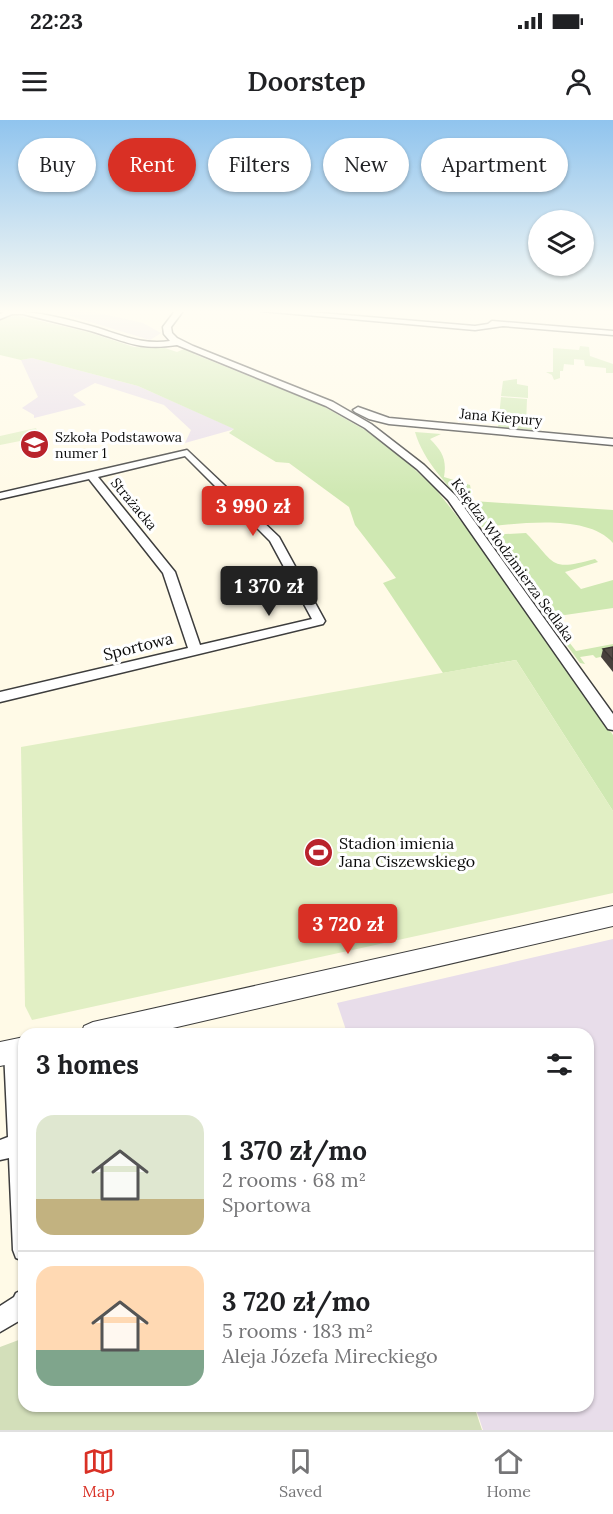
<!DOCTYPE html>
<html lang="en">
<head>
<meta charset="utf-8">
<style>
  :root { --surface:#fff; --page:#f2f2f2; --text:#202124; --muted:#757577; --line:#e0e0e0; --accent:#d93025 }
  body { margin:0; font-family:Lora,serif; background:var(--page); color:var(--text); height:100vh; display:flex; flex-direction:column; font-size:22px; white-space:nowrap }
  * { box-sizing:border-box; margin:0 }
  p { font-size:20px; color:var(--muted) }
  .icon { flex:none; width:33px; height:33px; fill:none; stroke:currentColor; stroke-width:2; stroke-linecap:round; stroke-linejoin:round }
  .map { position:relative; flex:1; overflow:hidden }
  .side { position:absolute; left:18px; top:908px; width:576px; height:384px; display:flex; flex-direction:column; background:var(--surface); border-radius:18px; box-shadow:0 2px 4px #0004 }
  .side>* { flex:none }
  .hud { position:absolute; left:18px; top:18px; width:578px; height:54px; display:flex; gap:12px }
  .controls { position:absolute; left:528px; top:90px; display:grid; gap:12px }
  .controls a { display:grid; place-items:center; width:66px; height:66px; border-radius:50%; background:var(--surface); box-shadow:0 2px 4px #0004; font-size:30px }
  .price { position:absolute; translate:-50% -51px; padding:0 14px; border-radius:6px; background:var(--accent); color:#fff; font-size:20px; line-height:39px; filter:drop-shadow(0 2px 3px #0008) }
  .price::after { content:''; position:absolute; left:50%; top:36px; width:18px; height:14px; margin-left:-9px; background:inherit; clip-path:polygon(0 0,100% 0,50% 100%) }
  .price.selected { background:#222; color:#fff }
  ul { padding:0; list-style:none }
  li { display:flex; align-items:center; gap:18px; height:150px; padding:0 18px }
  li+li { border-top:2px solid var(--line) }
  li span { display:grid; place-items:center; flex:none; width:168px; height:120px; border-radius:18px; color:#555 }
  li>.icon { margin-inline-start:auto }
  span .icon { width:72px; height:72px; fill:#fffc; stroke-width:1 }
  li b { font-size:26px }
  h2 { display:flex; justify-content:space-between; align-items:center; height:72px; padding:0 18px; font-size:26px }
  .chip { padding:0 21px; border-radius:27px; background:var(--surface); box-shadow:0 2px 4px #0004; font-size:21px; line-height:54px }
  .chip.selected { background:var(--accent); color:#fff }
  .status { display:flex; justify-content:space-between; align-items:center; height:42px; padding:0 30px; background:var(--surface); direction:ltr }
  .status svg { height:16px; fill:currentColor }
  header { display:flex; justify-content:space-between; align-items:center; height:78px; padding:0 18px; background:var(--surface); font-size:27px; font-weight:600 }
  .menu { display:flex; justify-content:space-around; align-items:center; height:84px; border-top:2px solid var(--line); background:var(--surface); font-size:16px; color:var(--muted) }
  .menu a { display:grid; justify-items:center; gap:3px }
  .menu .selected { color:var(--accent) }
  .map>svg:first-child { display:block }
  .industrial { fill:#e8ddea }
  .green { fill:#cfe8b2 }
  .cemetery { fill:#d3dfba }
  .pitch { fill:#e1efc4 }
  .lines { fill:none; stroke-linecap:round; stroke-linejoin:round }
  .minor-casing { stroke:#3d3d3d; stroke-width:3 }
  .tertiary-casing { stroke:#3d3d3d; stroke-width:2 }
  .minor { fill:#fff; fill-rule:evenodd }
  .tertiary { fill:#fff; fill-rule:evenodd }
  .wall { fill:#47403c }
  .building { fill:#534b46; stroke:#3a3431; stroke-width:1.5 }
  .labels { text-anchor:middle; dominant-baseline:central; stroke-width:6; stroke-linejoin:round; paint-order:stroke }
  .far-street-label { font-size:14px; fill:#0a0a0a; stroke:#fff }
  .far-poi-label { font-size:14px; fill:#0a0a0a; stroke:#fff; text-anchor:start }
  .street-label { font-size:16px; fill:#0a0a0a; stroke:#fff }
  .poi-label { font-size:16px; fill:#0a0a0a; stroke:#fff; text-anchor:start }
</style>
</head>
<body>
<div class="status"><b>22:23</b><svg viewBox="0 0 49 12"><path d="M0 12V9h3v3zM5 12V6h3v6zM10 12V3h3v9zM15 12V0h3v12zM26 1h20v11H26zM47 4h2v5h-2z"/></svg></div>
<header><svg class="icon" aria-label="menu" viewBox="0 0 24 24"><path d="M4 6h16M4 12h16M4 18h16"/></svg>Doorstep<svg class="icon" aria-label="person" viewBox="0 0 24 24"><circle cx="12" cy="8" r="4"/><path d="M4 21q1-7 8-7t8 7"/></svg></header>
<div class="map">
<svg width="613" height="1310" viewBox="0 0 613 1310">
  <rect width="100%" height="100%" fill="#fffae7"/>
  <!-- industrial -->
  <g class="industrial">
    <polygon points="54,191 90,191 143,203 161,213 150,220"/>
    <polygon points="32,238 138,266 235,309 185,323 191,310 164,285 95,263 73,275 86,285 34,298 34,295 22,288 38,277 21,240"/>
    <polygon points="613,819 613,1310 483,1310 475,1286 588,1286 588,914 347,913 337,883"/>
  </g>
  <!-- green -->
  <g class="green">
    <polygon points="15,195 88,212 134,227 165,228 177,232 186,228 196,232 194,234 321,285 365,310 400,336 434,367 479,424 613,615 613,691 516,540 443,553 383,463 396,458 355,405 349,387 289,343 276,342 229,313 234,309 138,266 32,238 21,240 0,235 0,200"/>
    <polygon points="580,226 589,227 590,236 613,244 613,253 606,253 606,248 585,246 584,240 574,239 574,245 564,244 563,251 560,251 560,258 554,260 552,255 546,252 553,252 553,228 579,230"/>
    <polygon points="517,259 517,264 528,266 528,278 501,276 503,261"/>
    <polygon points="501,277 527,279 526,305 535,306 535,310 498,308"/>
    <path d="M415,312L441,314L430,319C442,331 447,339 444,357L470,365L473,381L613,390V423C587,393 518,404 482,407C461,375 426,350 415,312Z"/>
    <path d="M526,413C556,443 548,452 595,439L598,442L565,452L581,469L613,460V488L565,495L542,491L488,415Z"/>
    <polygon points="561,512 576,531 613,524 613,534 596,538 593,535 580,537 585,544 580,543 563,520"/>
  </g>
  <!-- cemetery -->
  <polygon class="cemetery" points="24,1218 24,1286 474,1286 482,1310 0,1310 0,1227"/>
  <!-- pitch -->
  <g class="pitch">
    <polygon points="36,308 40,317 0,325 0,316"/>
    <polygon points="516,540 613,691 613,773 32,900 25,886 21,627"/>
  </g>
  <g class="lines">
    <defs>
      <g id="minor">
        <path d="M6,191C37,191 68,199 98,208C123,216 143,225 170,221L164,214L163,207L175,191H183L171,207L172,213L177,218L193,226L333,282L371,304L424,345L456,376L613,594V610L608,609L448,380L417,349L365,308L326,286L177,225C139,231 125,221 91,211C68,205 46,200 23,194H12L0,199V194Z"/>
        <polygon points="261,191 297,191 475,206 488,204 492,201 613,211 613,215 503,206 475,210"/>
        <polygon points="358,287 389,298 613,319 613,325 389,304 369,299 355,292 353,290"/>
        <path d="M187,330L279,417L325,501L323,504L0,582V572L188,528L163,453L89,359L0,379V373ZM185,336L270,421L312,499L200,525L175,452L98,357Z"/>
        <polygon points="14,922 21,924 24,937 24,1141 16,1138 13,1130 9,1038 0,1040 0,1020 8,1017 4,931 7,924"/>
        <polygon points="24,1169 24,1198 0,1212 0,1186 14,1177 16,1173"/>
      </g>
      <g id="tertiary">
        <polygon points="613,786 613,806 147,914 81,914 84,906 93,902"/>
        <polygon points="24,917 24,941 0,946 0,922"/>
      </g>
    </defs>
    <!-- minor casing -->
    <use href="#minor" class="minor-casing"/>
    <!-- tertiary casing -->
    <use href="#tertiary" class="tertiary-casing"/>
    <!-- minor -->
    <use href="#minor" class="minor"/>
    <!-- tertiary -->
    <use href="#tertiary" class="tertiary"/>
  </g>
  <!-- wall -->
  <polygon class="wall" points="613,527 613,552 601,537 603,529"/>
  <!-- building -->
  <polygon class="building" points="613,527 613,540 603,529"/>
  <!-- sky -->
  <linearGradient id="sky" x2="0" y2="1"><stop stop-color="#90c4ee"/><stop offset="0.51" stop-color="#fffdf4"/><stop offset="1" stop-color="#fffdf4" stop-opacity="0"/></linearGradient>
  <rect width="613" height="375" fill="url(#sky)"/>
  <!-- icons -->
  <defs>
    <symbol id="school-disc" viewBox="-11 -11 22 22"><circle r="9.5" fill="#b9232c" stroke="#fff"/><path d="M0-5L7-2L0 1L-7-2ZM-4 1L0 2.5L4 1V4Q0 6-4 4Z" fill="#fff"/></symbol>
    <symbol id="stadium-disc" viewBox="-11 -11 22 22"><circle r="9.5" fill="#b9232c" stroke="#fff"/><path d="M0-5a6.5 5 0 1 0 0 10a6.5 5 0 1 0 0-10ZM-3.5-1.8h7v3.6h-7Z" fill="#fff"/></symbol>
  </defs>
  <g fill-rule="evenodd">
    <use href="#school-disc" x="18" y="308" width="33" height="33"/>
    <use href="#stadium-disc" x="302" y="716" width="33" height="33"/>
  </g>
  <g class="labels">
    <!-- far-street labels -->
    <g class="far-street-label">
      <text transform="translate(501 297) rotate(5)">Jana Kiepury</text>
      <text transform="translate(134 384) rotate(50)">Strażacka</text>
      <text transform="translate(513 440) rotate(54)">Księdza Włodzimierza Sedlaka</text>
    </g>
    <!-- far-poi labels -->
    <g class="far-poi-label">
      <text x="55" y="317">Szkoła Podstawowa<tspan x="55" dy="16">numer 1</tspan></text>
    </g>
    <!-- street labels -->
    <g class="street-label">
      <text transform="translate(138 526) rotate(-14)">Sportowa</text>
    </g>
    <!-- poi labels -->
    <g class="poi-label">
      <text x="339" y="723">Stadion imienia<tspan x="339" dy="18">Jana Ciszewskiego</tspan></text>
    </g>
  </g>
</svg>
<div class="controls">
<a><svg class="icon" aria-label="layers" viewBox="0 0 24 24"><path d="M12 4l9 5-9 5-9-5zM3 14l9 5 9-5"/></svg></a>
</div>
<b class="price" style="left:253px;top:417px">3 990 zł</b>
<b class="price selected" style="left:269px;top:497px">1 370 zł</b>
<b class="price" style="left:348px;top:835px">3 720 zł</b>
<div class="hud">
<a class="chip">Buy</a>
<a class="chip selected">Rent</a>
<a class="chip">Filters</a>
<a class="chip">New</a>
<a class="chip">Apartment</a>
</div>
<section class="side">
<h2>3 homes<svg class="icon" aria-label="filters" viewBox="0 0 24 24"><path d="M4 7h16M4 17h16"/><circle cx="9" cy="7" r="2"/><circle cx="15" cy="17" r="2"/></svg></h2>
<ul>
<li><span style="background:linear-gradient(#dfe7d0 70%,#c2b280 0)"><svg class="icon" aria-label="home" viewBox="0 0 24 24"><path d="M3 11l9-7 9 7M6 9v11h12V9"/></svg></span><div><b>1 370 zł/mo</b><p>2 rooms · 68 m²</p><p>Sportowa</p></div></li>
<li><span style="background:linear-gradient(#ffd9b3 70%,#7fa58c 0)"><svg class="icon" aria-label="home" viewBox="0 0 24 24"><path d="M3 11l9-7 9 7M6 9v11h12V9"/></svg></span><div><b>3 720 zł/mo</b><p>5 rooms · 183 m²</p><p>Aleja Józefa Mireckiego</p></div></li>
</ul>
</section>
</div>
<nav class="menu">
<a class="selected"><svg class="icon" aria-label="map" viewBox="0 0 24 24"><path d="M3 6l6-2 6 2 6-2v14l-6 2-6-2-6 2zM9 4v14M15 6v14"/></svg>Map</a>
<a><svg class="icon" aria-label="saved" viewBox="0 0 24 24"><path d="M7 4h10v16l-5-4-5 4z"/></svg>Saved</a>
<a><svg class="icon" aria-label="home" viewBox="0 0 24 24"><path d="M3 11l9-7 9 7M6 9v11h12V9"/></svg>Home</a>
</nav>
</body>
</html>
